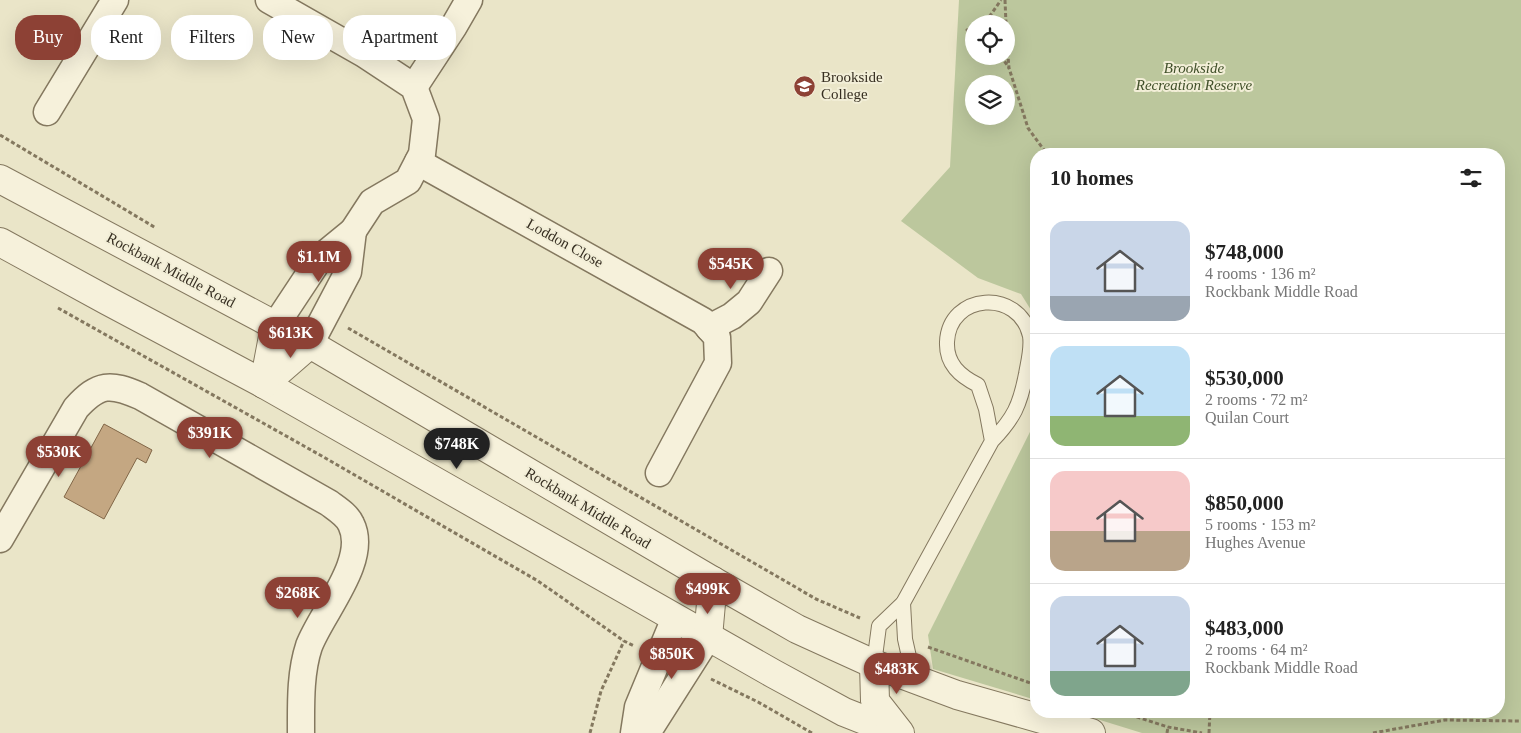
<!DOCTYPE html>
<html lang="en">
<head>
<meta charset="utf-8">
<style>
  :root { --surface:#fff; --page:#f2f2f2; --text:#222; --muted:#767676; --line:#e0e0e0; --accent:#8d4135 }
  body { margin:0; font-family:"Times New Roman",serif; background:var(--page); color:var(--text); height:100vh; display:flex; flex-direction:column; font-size:19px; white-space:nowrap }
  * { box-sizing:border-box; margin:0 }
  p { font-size:16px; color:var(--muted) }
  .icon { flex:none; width:28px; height:28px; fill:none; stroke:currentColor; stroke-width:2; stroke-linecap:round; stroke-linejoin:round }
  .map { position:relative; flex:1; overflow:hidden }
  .side { position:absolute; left:1030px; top:148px; width:475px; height:570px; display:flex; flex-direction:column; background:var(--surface); border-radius:20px; box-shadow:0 5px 20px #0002 }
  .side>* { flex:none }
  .top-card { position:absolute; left:15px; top:15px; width:475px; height:45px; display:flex; gap:10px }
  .buttons { position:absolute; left:965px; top:15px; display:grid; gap:10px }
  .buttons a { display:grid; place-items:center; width:50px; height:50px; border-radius:50%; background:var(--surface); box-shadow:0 5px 20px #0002; font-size:25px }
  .price { position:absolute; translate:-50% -42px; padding:0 11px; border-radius:18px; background:var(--accent); color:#fff; font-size:16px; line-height:32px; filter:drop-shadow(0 1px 2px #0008) }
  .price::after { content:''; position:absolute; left:50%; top:30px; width:15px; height:11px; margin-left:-8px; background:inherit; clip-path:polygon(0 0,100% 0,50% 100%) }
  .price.selected { background:#222; color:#fff }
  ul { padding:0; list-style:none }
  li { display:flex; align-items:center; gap:15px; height:125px; padding:0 20px }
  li+li { border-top:1px solid var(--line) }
  li span { display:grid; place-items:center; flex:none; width:140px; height:100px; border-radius:15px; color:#555 }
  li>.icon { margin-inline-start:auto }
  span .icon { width:60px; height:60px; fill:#fffc; stroke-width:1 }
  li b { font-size:21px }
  h2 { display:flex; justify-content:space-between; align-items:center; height:60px; padding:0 20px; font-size:21px }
  .pill { padding:0 18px; border-radius:20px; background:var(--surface); box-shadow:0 5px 20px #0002; font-size:18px; line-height:45px }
  .pill.selected { background:var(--accent); color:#fff }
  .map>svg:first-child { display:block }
  .green { fill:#bcc79d; fill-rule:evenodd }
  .building { fill:#c4a782; stroke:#816647 }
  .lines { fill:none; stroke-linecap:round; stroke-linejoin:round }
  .service-casing { stroke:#84785f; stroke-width:16 }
  .minor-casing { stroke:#84785f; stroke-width:29 }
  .tertiary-casing { stroke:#84785f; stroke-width:30 }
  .path { stroke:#84785f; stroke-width:3; stroke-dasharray:4 2.5; stroke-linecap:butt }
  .service { stroke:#f6f1db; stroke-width:14 }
  .minor { stroke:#f6f1db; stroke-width:26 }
  .tertiary { stroke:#f6f1db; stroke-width:28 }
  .labels { text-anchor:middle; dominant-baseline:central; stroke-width:4; stroke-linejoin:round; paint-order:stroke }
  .park-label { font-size:15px; font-style:italic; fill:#41502a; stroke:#f2eed7 }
  .poi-label { font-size:15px; fill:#362e21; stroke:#f2eed7; text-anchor:start }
  .street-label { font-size:15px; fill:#362e21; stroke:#f2eed7 }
</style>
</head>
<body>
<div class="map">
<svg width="1521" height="733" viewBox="0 0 1521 733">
  <rect width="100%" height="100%" fill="#eae5c8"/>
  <!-- green -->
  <g class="green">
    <path d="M959,0H1521V733H1142L1071,711H1499V154H1036V318L1021,294L978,278L901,221L950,167ZM974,24H1006V56H974ZM974,84H1006V116H974Z"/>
    <polygon points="1036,420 1036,700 933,669 928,635"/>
  </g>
  <!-- building -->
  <polygon class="building" points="104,424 152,450 146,463 137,458 104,519 64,497"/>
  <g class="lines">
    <defs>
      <g id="service">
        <polyline points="903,603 905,639 914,679"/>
        <path d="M874,664L879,626L903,603L992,441C1014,418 1020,405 1026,374C1028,362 1032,348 1030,336C1019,288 949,293 947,342C946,364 960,376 978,385L986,409L992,441"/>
      </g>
      <g id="minor">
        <polyline points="269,0 364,54 414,87 426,119 422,154 408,181 372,202 353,231 320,258 275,326"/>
        <polyline points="414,87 454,26 469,0"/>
        <polyline points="47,112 115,0"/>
        <polyline points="418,162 703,321 717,337 718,363 659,473"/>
        <polyline points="709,328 732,316 749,302 769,271"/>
        <polyline points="310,344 348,272 353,231"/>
        <path d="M0,539L76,408C99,383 110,383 140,396L329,503C337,509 347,515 351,524C369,560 322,612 309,646C300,673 301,704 301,733"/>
        <polyline points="634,733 638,707 675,618"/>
        <polyline points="647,733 708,637"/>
      </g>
      <g id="tertiary">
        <polyline points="0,179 310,344 713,581 797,629 874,664 957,695 1091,733"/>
        <polyline points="0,242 108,301 264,384 774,674 844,712 897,733"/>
        <polyline points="264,384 310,344"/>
        <polyline points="264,384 275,326"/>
        <polyline points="708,637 713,581"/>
        <polyline points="874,664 875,701 900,733"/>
      </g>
    </defs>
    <!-- service casing -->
    <use href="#service" class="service-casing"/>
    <!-- minor casing -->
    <use href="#minor" class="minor-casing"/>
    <!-- tertiary casing -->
    <use href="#tertiary" class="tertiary-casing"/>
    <!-- path -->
    <g class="path">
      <polyline points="1005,0 1006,24"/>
      <polyline points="979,24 987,20 1001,0"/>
      <polyline points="974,27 967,30 974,33"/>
      <polyline points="1006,33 1009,68 1028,128 1047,154"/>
      <polyline points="1001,56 1009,68"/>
      <polyline points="0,135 156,228"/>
      <polyline points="58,308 320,455 538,581 624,641 634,646"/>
      <polyline points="348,328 816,599 860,618"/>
      <polyline points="928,647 1036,685"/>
      <polyline points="711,679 758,702 812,733"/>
      <polyline points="1118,711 1168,727 1202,733"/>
      <polyline points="590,733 601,691 624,641"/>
      <polyline points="1167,733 1168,727"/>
      <polyline points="1209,733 1210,711"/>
      <polyline points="1373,733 1445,720 1521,721"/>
    </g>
    <!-- service -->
    <use href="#service" class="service"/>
    <!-- minor -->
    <use href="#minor" class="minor"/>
    <!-- tertiary -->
    <use href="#tertiary" class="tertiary"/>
  </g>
  <!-- icons -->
  <defs>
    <symbol id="school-disc" viewBox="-11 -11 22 22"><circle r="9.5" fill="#8d4135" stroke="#f2eed7"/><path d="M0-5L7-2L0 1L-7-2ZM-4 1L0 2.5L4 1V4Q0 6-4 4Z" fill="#fff"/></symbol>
  </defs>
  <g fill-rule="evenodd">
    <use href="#school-disc" x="792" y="74" width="25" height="25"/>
  </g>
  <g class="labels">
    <!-- park labels -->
    <g class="park-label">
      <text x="1194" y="68">Brookside<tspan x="1194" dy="17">Recreation Reserve</tspan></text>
    </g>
    <!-- poi labels -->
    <g class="poi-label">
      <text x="821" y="77">Brookside<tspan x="821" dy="17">College</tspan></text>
    </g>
    <!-- street labels -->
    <g class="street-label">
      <text transform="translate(565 243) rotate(29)">Loddon Close</text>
      <text transform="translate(171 270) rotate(28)">Rockbank Middle Road</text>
      <text transform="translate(588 508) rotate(31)">Rockbank Middle Road</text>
    </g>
  </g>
</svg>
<div class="buttons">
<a><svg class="icon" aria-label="locate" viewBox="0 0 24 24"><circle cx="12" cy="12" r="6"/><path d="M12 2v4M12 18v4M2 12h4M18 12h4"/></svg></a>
<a><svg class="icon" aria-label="layers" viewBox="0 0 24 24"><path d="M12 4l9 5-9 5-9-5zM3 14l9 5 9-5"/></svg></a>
</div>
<b class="price" style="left:319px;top:283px">$1.1M</b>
<b class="price" style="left:731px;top:290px">$545K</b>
<b class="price" style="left:291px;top:359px">$613K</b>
<b class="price" style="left:210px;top:459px">$391K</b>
<b class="price selected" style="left:457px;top:470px">$748K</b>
<b class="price" style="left:59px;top:478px">$530K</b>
<b class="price" style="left:708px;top:615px">$499K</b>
<b class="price" style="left:298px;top:619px">$268K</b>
<b class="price" style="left:672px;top:680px">$850K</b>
<b class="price" style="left:897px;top:695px">$483K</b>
<div class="top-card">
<a class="pill selected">Buy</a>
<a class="pill">Rent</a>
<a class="pill">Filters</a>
<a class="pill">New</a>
<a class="pill">Apartment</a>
</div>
<section class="side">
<h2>10 homes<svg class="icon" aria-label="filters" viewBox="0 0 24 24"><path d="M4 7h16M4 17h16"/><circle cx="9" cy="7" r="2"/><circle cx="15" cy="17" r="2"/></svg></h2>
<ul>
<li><span style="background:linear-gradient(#c9d6e8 75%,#9aa5b1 0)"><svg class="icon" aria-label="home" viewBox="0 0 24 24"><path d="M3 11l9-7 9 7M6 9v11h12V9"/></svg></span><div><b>$748,000</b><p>4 rooms · 136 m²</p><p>Rockbank Middle Road</p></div></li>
<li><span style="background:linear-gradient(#bfe0f5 70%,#8fb573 0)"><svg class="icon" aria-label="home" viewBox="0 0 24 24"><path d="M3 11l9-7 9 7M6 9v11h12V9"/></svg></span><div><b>$530,000</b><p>2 rooms · 72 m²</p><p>Quilan Court</p></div></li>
<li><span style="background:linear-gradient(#f6c9c9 60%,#b9a48a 0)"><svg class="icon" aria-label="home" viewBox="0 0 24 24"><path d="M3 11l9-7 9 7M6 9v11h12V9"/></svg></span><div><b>$850,000</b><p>5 rooms · 153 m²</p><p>Hughes Avenue</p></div></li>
<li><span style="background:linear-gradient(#c9d6e8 75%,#7fa58c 0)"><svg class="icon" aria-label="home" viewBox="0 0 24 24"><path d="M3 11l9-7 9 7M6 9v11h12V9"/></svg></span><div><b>$483,000</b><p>2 rooms · 64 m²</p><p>Rockbank Middle Road</p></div></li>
</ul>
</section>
</div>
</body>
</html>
